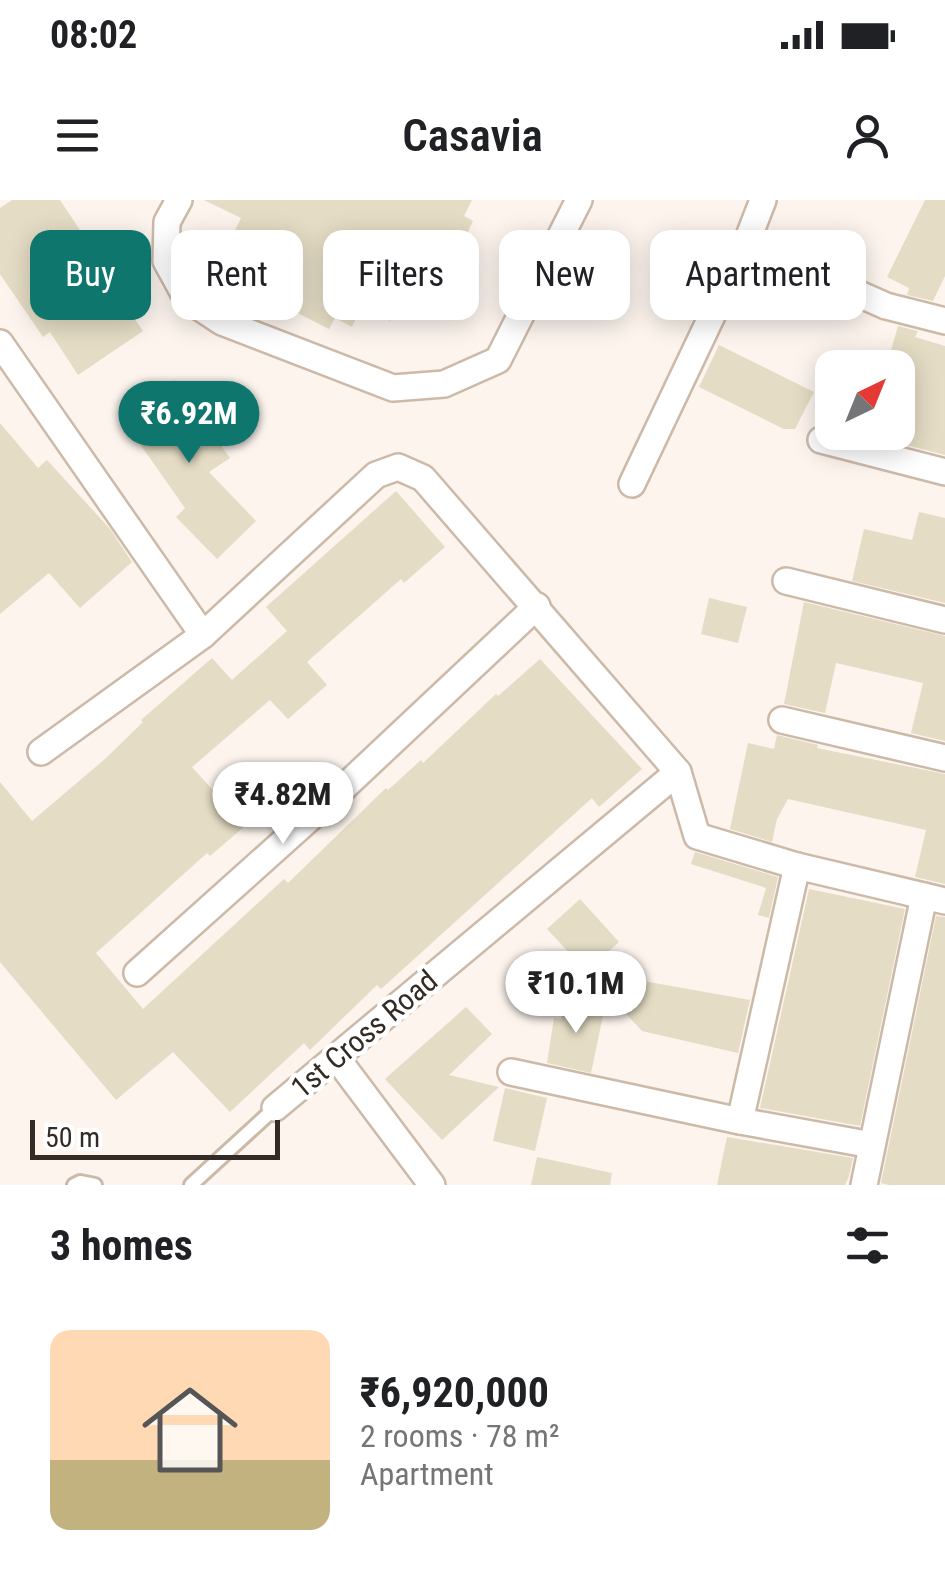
<!DOCTYPE html>
<html lang="en">
<head>
<meta charset="utf-8">
<style>
  :root { --surface:#fff; --page:#f2f2f2; --text:#202124; --muted:#757577; --accent:#0f766e }
  body { margin:0; font-family:"Roboto Condensed",sans-serif; background:var(--page); color:var(--text); height:100vh; display:flex; flex-direction:column; font-size:38px; white-space:nowrap }
  * { box-sizing:border-box; margin:0 }
  p { font-size:32px; color:var(--muted) }
  .icon { flex:none; width:55px; height:55px; fill:none; stroke:currentColor; stroke-width:2; stroke-linecap:round; stroke-linejoin:round }
  .map { position:relative; height:985px; overflow:hidden }
  .panel { display:flex; flex-direction:column; background:var(--surface); flex:1 }
  .panel>* { flex:none }
  .guide { position:absolute; left:30px; top:30px; width:885px; height:90px; display:flex; gap:20px }
  .needle { width:65px; rotate:43deg }
  .tools { position:absolute; left:815px; top:150px; display:grid; gap:20px }
  .tools a { display:grid; place-items:center; width:100px; height:100px; border-radius:20px; background:var(--surface); box-shadow:0 5px 25px #0003; font-size:50px }
  .scale { position:absolute; left:30px; bottom:25px; width:250px; box-sizing:border-box; padding-left:10px; border:5px solid #332b25; border-top:0; font-size:28px; line-height:35px; white-space:nowrap; color:#332b25; -webkit-text-stroke:8px #fff; paint-order:stroke }
  .price { position:absolute; translate:-50% -85px; padding:0 22px; border-radius:35px; background:#fff; color:#222; font-size:32px; line-height:65px; filter:drop-shadow(0 2px 5px #0008) }
  .price::after { content:''; position:absolute; left:50%; top:60px; width:30px; height:22px; margin-left:-15px; background:inherit; clip-path:polygon(0 0,100% 0,50% 100%) }
  .price.current { background:var(--accent); color:#fff }
  ul { padding:0; list-style:none }
  li { display:flex; align-items:center; gap:30px; height:250px; padding:0 50px }
  li span { display:grid; place-items:center; flex:none; width:280px; height:200px; border-radius:20px; color:#555 }
  li>.icon { margin-inline-start:auto }
  span .icon { width:120px; height:120px; fill:#fffc; stroke-width:1 }
  li b { font-size:42px }
  h2 { display:flex; justify-content:space-between; align-items:center; height:120px; padding:0 50px; font-size:42px }
  .chip { padding:0 35px; border-radius:20px; background:var(--surface); box-shadow:0 5px 25px #0003; font-size:35px; line-height:90px }
  .chip.current { background:var(--accent); color:#fff }
  .status { display:flex; justify-content:space-between; align-items:center; height:70px; padding:0 50px; background:var(--surface); direction:ltr }
  .status svg { height:28px; fill:currentColor }
  header { display:flex; justify-content:space-between; align-items:center; height:130px; padding:0 50px; background:var(--surface); font-size:45px; font-weight:600 }
  .map>svg:first-child { display:block }
  .building { fill:#e4dcc4 }
  .lines { fill:none; stroke-linecap:round; stroke-linejoin:round }
  .service-casing { stroke:#cdb9a8; stroke-width:18 }
  .minor-casing { stroke:#cdb9a8; stroke-width:30 }
  .service { stroke:#fff; stroke-width:12 }
  .minor { stroke:#fff; stroke-width:25 }
  .labels { text-anchor:middle; dominant-baseline:central; stroke-width:9; stroke-linejoin:round; paint-order:stroke }
  .street-label { font-size:30px; fill:#332b25; stroke:#fff }
</style>
</head>
<body>
<div class="status"><b>08:02</b><svg viewBox="0 0 49 12"><path d="M0 12V9h3v3zM5 12V6h3v6zM10 12V3h3v9zM15 12V0h3v12zM26 1h20v11H26zM47 4h2v5h-2z"/></svg></div>
<header><svg class="icon" aria-label="menu" viewBox="0 0 24 24"><path d="M4 6h16M4 12h16M4 18h16"/></svg>Casavia<svg class="icon" aria-label="person" viewBox="0 0 24 24"><circle cx="12" cy="8" r="4"/><path d="M4 21q1-7 8-7t8 7"/></svg></header>
<div class="map">
<svg width="945" height="985" viewBox="0 0 945 985">
  <rect width="100%" height="100%" fill="#fcf4ed"/>
  <!-- building -->
  <g class="building">
    <polygon points="12,0 60,0 101,62 97,65 143,131 78,175 50,132 43,137 0,74 0,8"/>
    <polygon points="204,0 472,0 464,16 473,21 440,90 430,85 422,101 404,93 390,121 361,108 352,127 335,118 329,129 262,95 267,84 248,76 258,56 229,42 241,18"/>
    <polygon points="925,0 945,0 945,76 933,101 907,95 909,88 887,77"/>
    <polygon points="898,126 918,131 915,137 945,146 945,255 898,243 898,168 886,168"/>
    <polygon points="719,145 814,192 795,229 784,229 699,187"/>
    <polygon points="174,180 230,258 209,272 256,321 217,359 176,317 185,308 121,217"/>
    <polygon points="0,223 38,268 47,260 110,329 132,362 80,408 49,373 0,414"/>
    <polygon points="396,291 445,347 404,383 401,379 307,462 327,485 288,519 270,500 192,567 245,626 210,656 207,653 96,753 143,809 284,679 288,683 386,588 388,590 421,560 423,563 496,494 498,496 540,459 642,569 599,607 592,598 381,789 377,785 310,850 304,843 230,912 173,852 116,900 0,762 0,582 32,621 105,559 143,522 141,520 212,458 232,480 287,431 266,407"/>
    <polygon points="919,312 945,318 945,403 852,381 864,329 912,340"/>
    <polygon points="709,398 747,407 738,443 701,434"/>
    <polygon points="804,402 945,436 945,541 911,533 923,483 836,463 825,513 784,504"/>
    <polygon points="777,535 818,545 817,548 945,574 945,684 915,677 926,630 788,599 777,619 772,642 730,629 748,543 774,549"/>
    <polygon points="695,652 778,677 769,718 758,715 766,688 691,664"/>
    <polygon points="809,689 905,709 860,926 760,908"/>
    <polygon points="580,699 619,742 587,771 750,800 738,853 642,831 547,729"/>
    <polygon points="936,716 945,717 945,985 889,985 881,983"/>
    <polygon points="565,798 605,806 591,873 547,863 554,818 561,819"/>
    <polygon points="466,807 492,834 449,875 499,887 442,940 385,879"/>
    <polygon points="505,888 547,898 535,951 493,941"/>
    <polygon points="727,937 853,958 849,976 845,985 717,985"/>
    <polygon points="537,957 612,973 610,985 531,985"/>
  </g>
  <g class="lines">
    <defs>
      <g id="service">
        <polyline points="74,985 80,982 95,985"/>
        <polyline points="191,985 275,908"/>
      </g>
      <g id="minor">
        <polyline points="179,0 167,22 166,61 187,99 222,122 393,188 444,184 498,160 579,0"/>
        <polyline points="746,44 886,106 945,121"/>
        <polyline points="0,143 203,435"/>
        <polyline points="821,240 945,272"/>
        <polyline points="632,284 746,44 763,0"/>
        <polyline points="786,381 945,420"/>
        <polyline points="782,520 945,558"/>
        <polyline points="41,552 203,435 376,275 398,267 423,278 678,572 697,636 797,666 945,701"/>
        <polyline points="137,773 339,592 537,406"/>
        <polyline points="336,857 432,985"/>
        <polyline points="511,872 740,921 797,666"/>
        <polyline points="275,908 678,572"/>
        <polyline points="740,921 872,945"/>
        <polyline points="864,985 924,696"/>
      </g>
    </defs>
    <!-- service casing -->
    <use href="#service" class="service-casing"/>
    <!-- minor casing -->
    <use href="#minor" class="minor-casing"/>
    <!-- service -->
    <use href="#service" class="service"/>
    <!-- minor -->
    <use href="#minor" class="minor"/>
  </g>
  <g class="labels">
    <!-- street labels -->
    <g class="street-label">
      <text transform="translate(364 834) rotate(-40)">1st Cross Road</text>
    </g>
  </g>
</svg>
<div class="tools">
<a><svg class="needle" viewBox="-14 -14 28 28"><path d="M0-13l5 13h-10z" fill="#e53935"/><path d="M0 13l5-13h-10z" fill="#757577"/></svg></a>
</div>
<div class="scale">50 m</div>
<b class="price current" style="left:189px;top:266px">₹6.92M</b>
<b class="price" style="left:283px;top:647px">₹4.82M</b>
<b class="price" style="left:576px;top:836px">₹10.1M</b>
<div class="guide">
<a class="chip current">Buy</a>
<a class="chip">Rent</a>
<a class="chip">Filters</a>
<a class="chip">New</a>
<a class="chip">Apartment</a>
</div>
</div>
<section class="panel">
<h2>3 homes<svg class="icon" aria-label="filters" viewBox="0 0 24 24"><path d="M4 7h16M4 17h16"/><circle cx="9" cy="7" r="2"/><circle cx="15" cy="17" r="2"/></svg></h2>
<ul>
<li><span style="background:linear-gradient(#ffd9b3 65%,#c2b280 0)"><svg class="icon" aria-label="home" viewBox="0 0 24 24"><path d="M3 11l9-7 9 7M6 9v11h12V9"/></svg></span><div><b>₹6,920,000</b><p>2 rooms · 78 m²</p><p>Apartment</p></div></li>
</ul>
</section>
</body>
</html>
